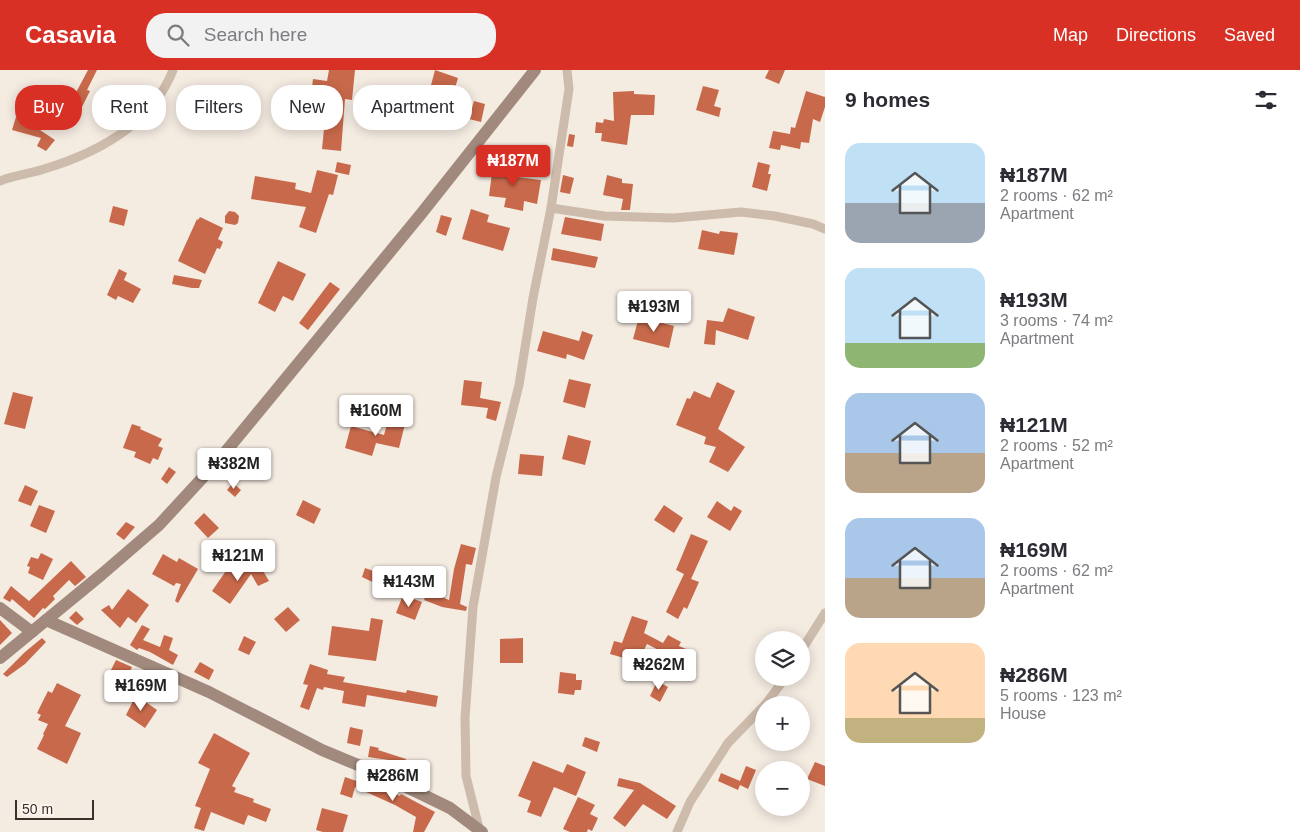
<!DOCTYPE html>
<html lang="en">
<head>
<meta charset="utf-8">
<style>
  :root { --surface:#fff; --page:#f2f2f3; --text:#2b2b33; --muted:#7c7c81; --accent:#d93025 }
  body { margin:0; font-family:Arial,sans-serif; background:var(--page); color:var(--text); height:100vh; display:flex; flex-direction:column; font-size:19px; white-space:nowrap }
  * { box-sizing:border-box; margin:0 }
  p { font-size:16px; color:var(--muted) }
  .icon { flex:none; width:28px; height:28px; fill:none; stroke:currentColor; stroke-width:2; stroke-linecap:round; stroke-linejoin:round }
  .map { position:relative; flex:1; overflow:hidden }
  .drawer { display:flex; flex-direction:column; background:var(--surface); width:475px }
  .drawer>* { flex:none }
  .banner { position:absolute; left:15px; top:15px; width:475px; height:45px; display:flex; gap:10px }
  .buttons { position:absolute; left:755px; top:561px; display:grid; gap:10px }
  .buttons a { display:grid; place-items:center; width:55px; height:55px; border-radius:50%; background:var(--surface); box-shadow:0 2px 12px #0003; font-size:25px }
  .scale { position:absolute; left:15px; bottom:12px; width:79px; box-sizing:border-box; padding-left:5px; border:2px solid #3b302b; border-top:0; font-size:14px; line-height:18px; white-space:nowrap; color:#3b302b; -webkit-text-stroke:4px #fbf5ee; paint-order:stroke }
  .price { position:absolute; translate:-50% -42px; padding:0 11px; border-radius:5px; background:#fff; color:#222; font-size:16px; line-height:32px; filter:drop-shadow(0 1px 2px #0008) }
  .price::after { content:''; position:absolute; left:50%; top:30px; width:15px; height:11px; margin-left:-8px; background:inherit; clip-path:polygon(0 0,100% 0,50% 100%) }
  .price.active { background:var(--accent); color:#fff }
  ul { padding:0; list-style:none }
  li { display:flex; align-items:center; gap:15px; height:125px; padding:0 20px }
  li span { display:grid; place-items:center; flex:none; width:140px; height:100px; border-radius:15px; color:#555 }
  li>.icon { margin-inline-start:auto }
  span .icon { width:60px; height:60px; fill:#fffc; stroke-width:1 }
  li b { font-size:21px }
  h2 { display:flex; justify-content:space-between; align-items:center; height:60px; padding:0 20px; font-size:21px }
  .pill { padding:0 18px; border-radius:20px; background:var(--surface); box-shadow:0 2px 12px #0003; font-size:18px; line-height:45px }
  .pill.active { background:var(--accent); color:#fff }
  header { display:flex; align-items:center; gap:30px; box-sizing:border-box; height:70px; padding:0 25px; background:var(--accent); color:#fff }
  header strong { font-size:24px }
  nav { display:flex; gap:28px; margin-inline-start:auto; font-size:18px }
  .search { width:350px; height:45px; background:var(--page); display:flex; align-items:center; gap:12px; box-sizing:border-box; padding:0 18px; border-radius:20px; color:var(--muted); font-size:19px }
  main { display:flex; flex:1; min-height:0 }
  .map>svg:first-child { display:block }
  .building { fill:#c8694b }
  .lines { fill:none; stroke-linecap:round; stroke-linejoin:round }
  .minor { stroke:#cdbbac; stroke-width:9 }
  .secondary { stroke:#a18a7d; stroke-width:12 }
</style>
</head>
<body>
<header>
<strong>Casavia</strong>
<div class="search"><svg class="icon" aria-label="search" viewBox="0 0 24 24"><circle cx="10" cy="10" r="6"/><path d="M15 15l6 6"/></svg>Search here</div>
<nav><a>Map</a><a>Directions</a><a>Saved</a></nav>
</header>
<main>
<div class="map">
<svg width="825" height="762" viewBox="0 0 825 762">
  <rect width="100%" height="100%" fill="#f4ebe1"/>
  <!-- building -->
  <g class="building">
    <polygon points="88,0 97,0 87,20 90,21 82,37 71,32"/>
    <polygon points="329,0 355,0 352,30 345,29 341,81 322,79 327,29 311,27 313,9 327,11"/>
    <polygon points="435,0 458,8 452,28 453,29 450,38 433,31 437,21 430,19"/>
    <polygon points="769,0 785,0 779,14 765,8"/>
    <polygon points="703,16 719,20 714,36 721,38 719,47 696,40"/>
    <polygon points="299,19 310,20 309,32 298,31"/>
    <polygon points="634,21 634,24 655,25 654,45 631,45 627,75 601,71 602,63 595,63 596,52 603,53 604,49 614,51 613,22"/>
    <polygon points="806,21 825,27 825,37 820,52 813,49 809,73 801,72 800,79 781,75 780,80 769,78 773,61 790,64 791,57 795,58"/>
    <polygon points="474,31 485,34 481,52 469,49"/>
    <polygon points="16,47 35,53 34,56 55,70 46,81 37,76 41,68 12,60"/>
    <polygon points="569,64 575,65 573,77 567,76"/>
    <polygon points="500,86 512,90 507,106 541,110 537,134 524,131 523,141 504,137 506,128 489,126 492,103 494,104"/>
    <polygon points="337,92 351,95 349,105 335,102"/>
    <polygon points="758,92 770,95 768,104 771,104 767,121 752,117"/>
    <polygon points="317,100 338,105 333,125 329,124 316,163 299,157 306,137 251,129 255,106 296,113 295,119 311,123"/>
    <polygon points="563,105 574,108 570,124 560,122"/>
    <polygon points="607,105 622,109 622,113 633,114 630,140 621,140 623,129 603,125"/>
    <polygon points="113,136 128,140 124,156 109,152"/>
    <polygon points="471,139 489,145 487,152 510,158 503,181 462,169"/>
    <polygon points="229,141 235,142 239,146 238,153 235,155 225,153 225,146"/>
    <polygon points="441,145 452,148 446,166 436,162"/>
    <polygon points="200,147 223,158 218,169 223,172 220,179 217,178 205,204 178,191 197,149 198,150"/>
    <polygon points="565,147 604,154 601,171 561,164"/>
    <polygon points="702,160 719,164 720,161 738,163 734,185 698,179"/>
    <polygon points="553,178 598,187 595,198 551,190"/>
    <polygon points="278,191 306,204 293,231 283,226 275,242 258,233"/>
    <polygon points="119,199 127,203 124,210 141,219 133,233 118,226 116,230 107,225"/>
    <polygon points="174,205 202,210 199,218 192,218 172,214"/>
    <polygon points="330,212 340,219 308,260 299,253"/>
    <polygon points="728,238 755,247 748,270 716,260 715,275 704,274 707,250 723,252"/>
    <polygon points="639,247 674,256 669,278 633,269"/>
    <polygon points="543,261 579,271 582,261 593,265 584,290 567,284 566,289 537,281"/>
    <polygon points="569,309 591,314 585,338 563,332"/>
    <polygon points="464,310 482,312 480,328 501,332 496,351 486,348 488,338 461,335"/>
    <polygon points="717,312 735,321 718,359 745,377 728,402 709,392 716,377 704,374 706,367 676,355 687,328 690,329 694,321 710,328"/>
    <polygon points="13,322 33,327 25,359 4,354"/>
    <polygon points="389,346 406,350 399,378 376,373 372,386 345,378 351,356 384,365"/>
    <polygon points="132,354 141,357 140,359 162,369 158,376 163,378 158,390 153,388 150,394 134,387 136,382 123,378"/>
    <polygon points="568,365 591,371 585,395 562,389"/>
    <polygon points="520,384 544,386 542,406 518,404"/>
    <polygon points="169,397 176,402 167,414 161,409"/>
    <polygon points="233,413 241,420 235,427 227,420"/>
    <polygon points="25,415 38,421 31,436 18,431"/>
    <polygon points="303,430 321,439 314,454 296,445"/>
    <polygon points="717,431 731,441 734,436 742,441 730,461 707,447"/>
    <polygon points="39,435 55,441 46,463 30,456"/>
    <polygon points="664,435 683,448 674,463 654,450"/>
    <polygon points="204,443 219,458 208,468 194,453"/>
    <polygon points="126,452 135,457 124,470 116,464"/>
    <polygon points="691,464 708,471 691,509 699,512 687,539 684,537 678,549 666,542 684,504 676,500"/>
    <polygon points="461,474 476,478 472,495 466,494 460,534 467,537 466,541 442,537 424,530 428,521 449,530 454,499"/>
    <polygon points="41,483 53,489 43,510 28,503 30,497 27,496 31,487 38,489"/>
    <polygon points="163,484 177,492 179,488 198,499 178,533 175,531 181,514 176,513 174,516 152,504"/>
    <polygon points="71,491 86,507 75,516 69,510 53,526 55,529 45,539 43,538 34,548 12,529 10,532 3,528 11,516 29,531"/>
    <polygon points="259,494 269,511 258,516 251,504 230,534 212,521 228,498 239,505"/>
    <polygon points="365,498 384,505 379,515 362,507"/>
    <polygon points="403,504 412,508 406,523 396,518"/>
    <polygon points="128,519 149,535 136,553 128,547 120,558 101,540 109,535 112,540"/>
    <polygon points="403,525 422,532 415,550 396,543"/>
    <polygon points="288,537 300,550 286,562 274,549"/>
    <polygon points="76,541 84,549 77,555 69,548"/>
    <polygon points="632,546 648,551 644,563 663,573 668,565 681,572 679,576 686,579 680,591 647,574 638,592 610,584 614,571 622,573"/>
    <polygon points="371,548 383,550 376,591 328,585 332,556 369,561"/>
    <polygon points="0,550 12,563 0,575"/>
    <polygon points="142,555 150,559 143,570 160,577 164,565 173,568 169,580 178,585 173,595 150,582 139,578 137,580 130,575"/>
    <polygon points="244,566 256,572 249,585 238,580"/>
    <polygon points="42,568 46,572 25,594 7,607 3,604 25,582"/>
    <polygon points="523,568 523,593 500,593 500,569"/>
    <polygon points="116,590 132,597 125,613 109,604"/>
    <polygon points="200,592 214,600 209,610 194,602"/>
    <polygon points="310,594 328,600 327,604 345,607 343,612 406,623 407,620 438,626 436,637 367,625 365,637 342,633 344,621 324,617 323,620 317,618 309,640 300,637 308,615 303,614"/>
    <polygon points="560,602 576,604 576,610 582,610 581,620 575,620 574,625 558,623"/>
    <polygon points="657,611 668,617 660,632 650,626"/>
    <polygon points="57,613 81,625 65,656 81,663 67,694 37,679 44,665 43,664 48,654 38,650 41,645 37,643 48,621 52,623"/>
    <polygon points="136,625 157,640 145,658 126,645"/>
    <polygon points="350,657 363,660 360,676 347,673"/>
    <polygon points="214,663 250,683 232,716 236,718 234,722 254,729 253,732 271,739 266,752 248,745 244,755 211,742 204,761 194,758 201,738 195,736 210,699 198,693"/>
    <polygon points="585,667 600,672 597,682 582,676"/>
    <polygon points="370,676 379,678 378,680 406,689 403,698 388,693 389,690 368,687"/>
    <polygon points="533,691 563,703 567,694 586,702 576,726 554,717 541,747 527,742 531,731 518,726"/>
    <polygon points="815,692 825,696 825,716 807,709"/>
    <polygon points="746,696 756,700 748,719 740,715 738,720 718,711 721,703 740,711"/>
    <polygon points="405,697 424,706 421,714 401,705"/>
    <polygon points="345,707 371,716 372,713 400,726 401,724 435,742 424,762 413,762 416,747 395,735 355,717 352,728 340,724"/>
    <polygon points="619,708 640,713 676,736 667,749 643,734 625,757 613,748 634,720 617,716"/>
    <polygon points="578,727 595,735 590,744 598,748 592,761 588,759 587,762 570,762 563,759"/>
    <polygon points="322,738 348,745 343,762 323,762 316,760"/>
  </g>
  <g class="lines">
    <!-- minor -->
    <g class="minor">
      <path d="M0,111C14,105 30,104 44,99C97,83 152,54 173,0"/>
      <polyline points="551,138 604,146 674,148 741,142 775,146 813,154 825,159"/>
      <polyline points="801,581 825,543"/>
      <polyline points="765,635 785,608"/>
      <polyline points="479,758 466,706 465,648 473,537 496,407 519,315 533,228 551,138 569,19 567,0"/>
      <polyline points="677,762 690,732 728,673 764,636"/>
    </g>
    <!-- secondary -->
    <g class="secondary">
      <polyline points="0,538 32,562"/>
      <polyline points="46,550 209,622 322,680 382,705 450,738 482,762"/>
      <polyline points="0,588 101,505 159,455 218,391 421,144 535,0"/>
    </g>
  </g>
</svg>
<div class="buttons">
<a><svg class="icon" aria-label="layers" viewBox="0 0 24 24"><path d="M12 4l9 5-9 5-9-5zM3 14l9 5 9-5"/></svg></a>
<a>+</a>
<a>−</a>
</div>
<div class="scale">50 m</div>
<b class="price active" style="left:513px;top:117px">₦187M</b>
<b class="price" style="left:654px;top:263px">₦193M</b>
<b class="price" style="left:376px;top:367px">₦160M</b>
<b class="price" style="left:234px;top:420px">₦382M</b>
<b class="price" style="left:238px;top:512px">₦121M</b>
<b class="price" style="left:409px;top:538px">₦143M</b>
<b class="price" style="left:659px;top:621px">₦262M</b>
<b class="price" style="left:141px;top:642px">₦169M</b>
<b class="price" style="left:393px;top:732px">₦286M</b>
<div class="banner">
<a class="pill active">Buy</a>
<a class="pill">Rent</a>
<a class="pill">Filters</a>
<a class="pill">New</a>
<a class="pill">Apartment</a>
</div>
</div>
<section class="drawer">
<h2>9 homes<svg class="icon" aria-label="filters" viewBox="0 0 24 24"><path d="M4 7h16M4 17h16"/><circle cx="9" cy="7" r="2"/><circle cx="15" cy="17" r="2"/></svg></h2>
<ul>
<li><span style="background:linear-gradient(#bfe0f5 60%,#9aa5b1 0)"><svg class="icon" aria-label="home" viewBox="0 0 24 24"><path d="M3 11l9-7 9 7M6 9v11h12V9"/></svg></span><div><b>₦187M</b><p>2 rooms · 62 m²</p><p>Apartment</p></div></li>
<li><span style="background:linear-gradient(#bfe0f5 75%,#8fb573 0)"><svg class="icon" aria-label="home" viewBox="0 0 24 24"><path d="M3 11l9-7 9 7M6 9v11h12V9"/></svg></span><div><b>₦193M</b><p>3 rooms · 74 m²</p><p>Apartment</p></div></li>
<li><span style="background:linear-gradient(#a9c7e8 60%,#b9a48a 0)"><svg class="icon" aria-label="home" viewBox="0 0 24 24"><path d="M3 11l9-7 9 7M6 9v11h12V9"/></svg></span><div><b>₦121M</b><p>2 rooms · 52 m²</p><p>Apartment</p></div></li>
<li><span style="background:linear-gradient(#a9c7e8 60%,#b9a48a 0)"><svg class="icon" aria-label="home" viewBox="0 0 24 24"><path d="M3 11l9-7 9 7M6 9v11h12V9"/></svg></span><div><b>₦169M</b><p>2 rooms · 62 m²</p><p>Apartment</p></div></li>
<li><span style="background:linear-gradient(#ffd9b3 75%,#c2b280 0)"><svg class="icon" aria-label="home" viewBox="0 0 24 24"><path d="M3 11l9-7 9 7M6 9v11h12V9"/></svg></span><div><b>₦286M</b><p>5 rooms · 123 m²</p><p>House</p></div></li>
</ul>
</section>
</main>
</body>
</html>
